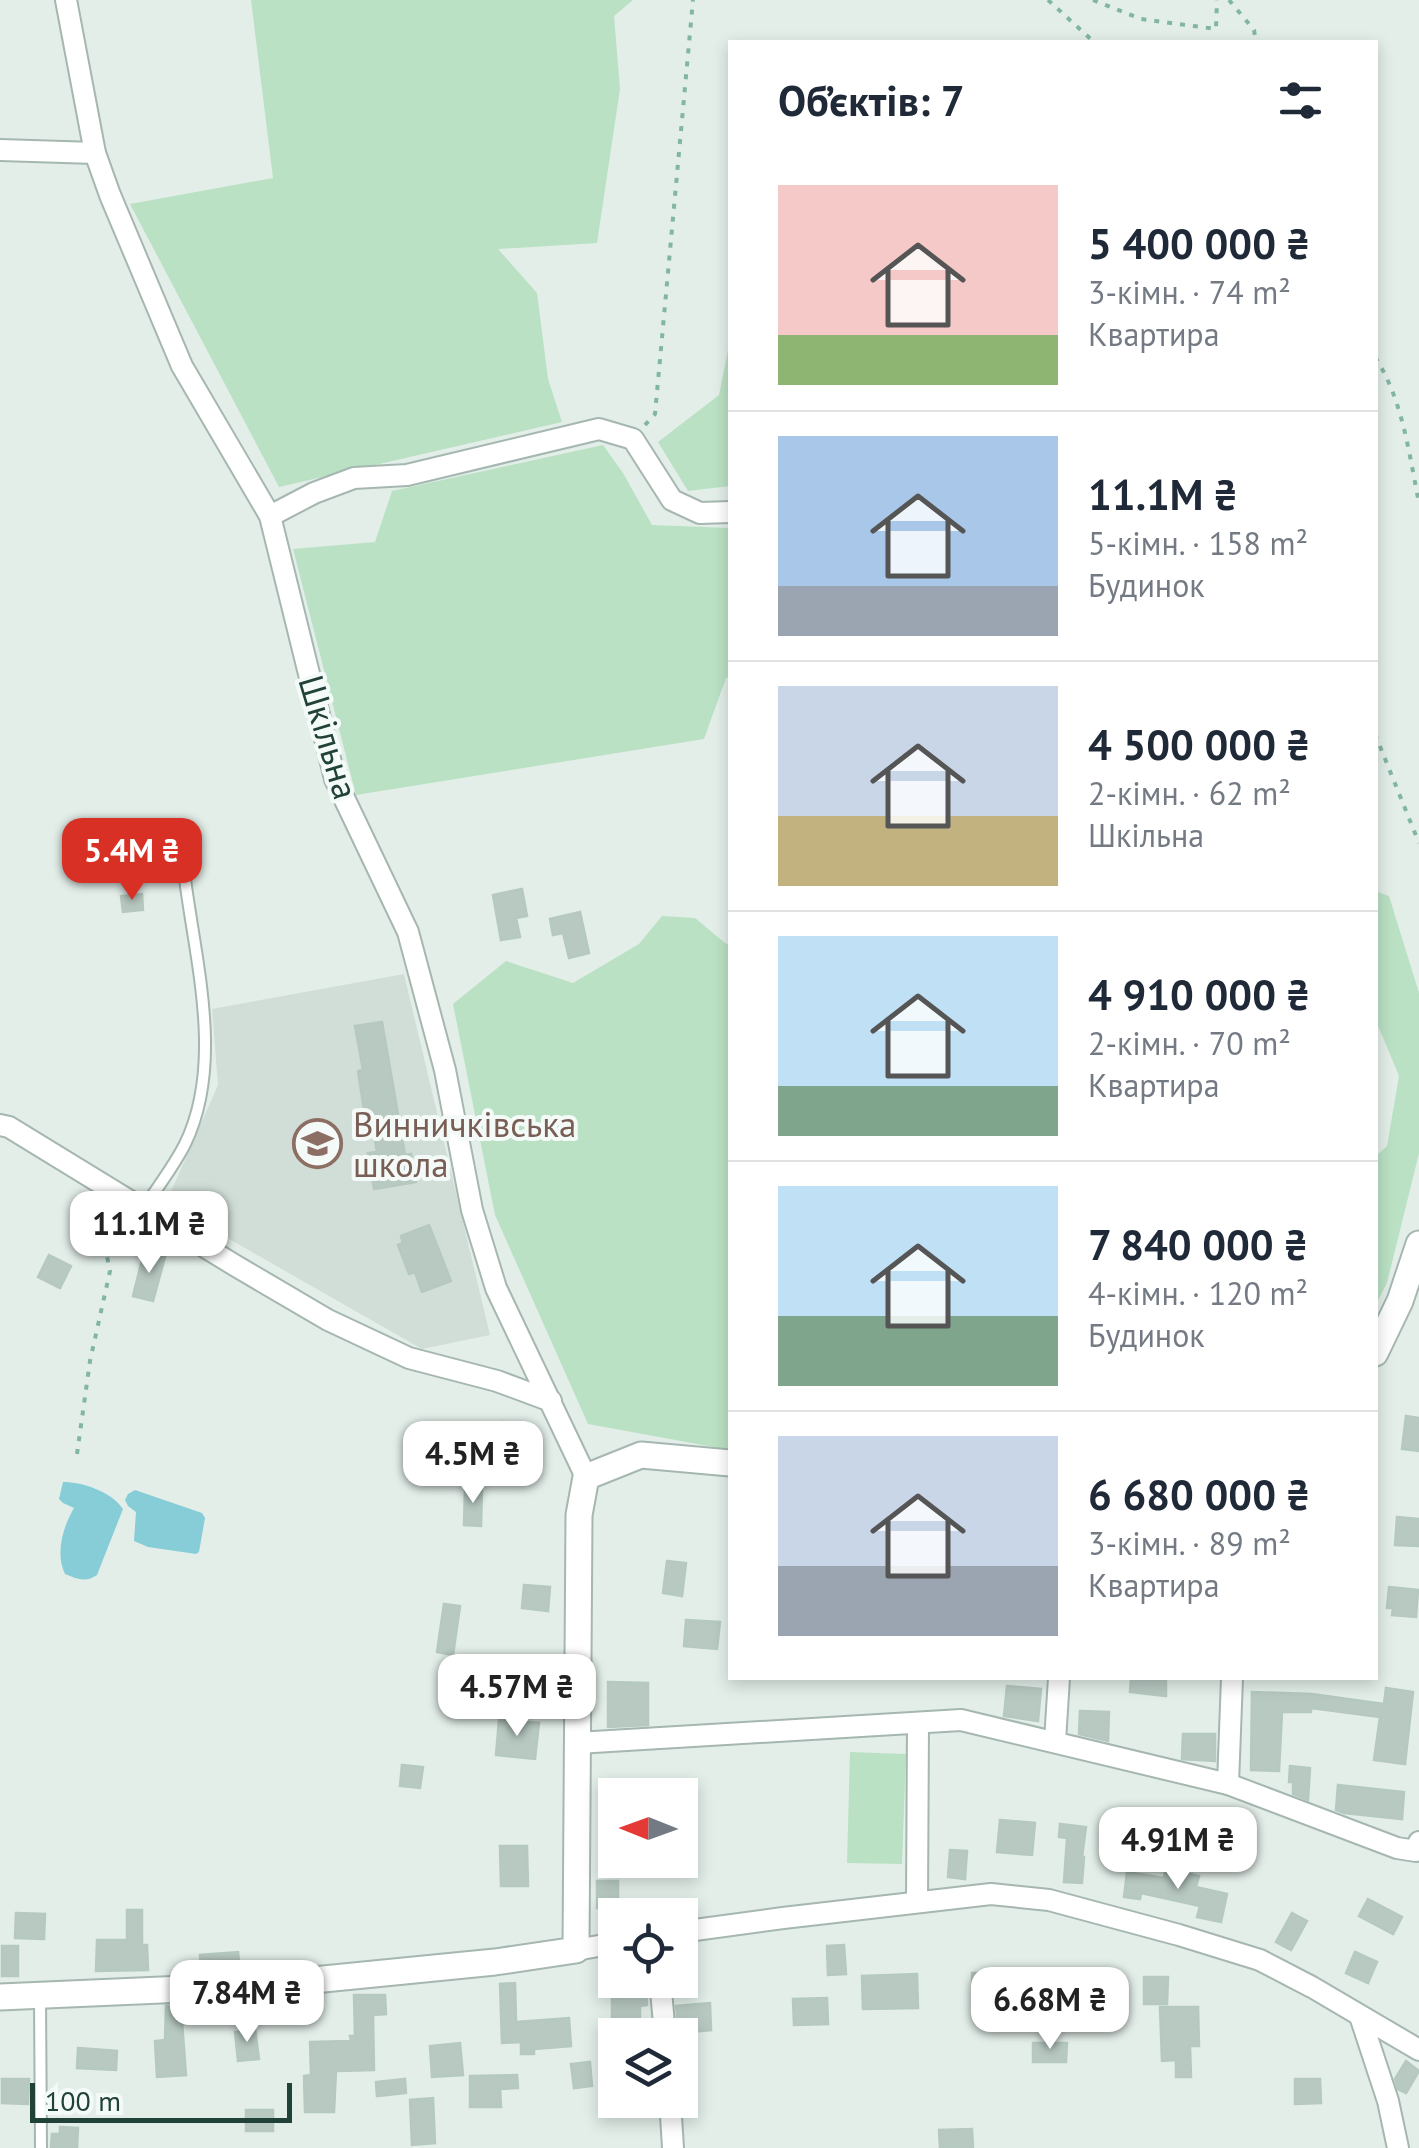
<!DOCTYPE html>
<html lang="uk">
<head>
<meta charset="utf-8">
<style>
  :root { --surface:#fff; --page:#f6f6f7; --text:#1f2937; --muted:#747a83; --line:#e0e1e3; --accent:#d93025 }
  body { margin:0; font-family:"PT Sans",sans-serif; background:var(--page); color:var(--text); height:100vh; display:flex; flex-direction:column; font-size:38px; white-space:nowrap }
  * { box-sizing:border-box; margin:0 }
  p { font-size:32px; color:var(--muted) }
  .icon { flex:none; width:55px; height:55px; fill:none; stroke:currentColor; stroke-width:2; stroke-linecap:round; stroke-linejoin:round }
  .map { position:relative; flex:1; overflow:hidden }
  .panel { position:absolute; left:728px; top:40px; width:650px; height:1640px; display:flex; flex-direction:column; background:var(--surface); border-radius:0px; box-shadow:0 5px 15px #0003 }
  .panel>* { flex:none }
  .needle { width:65px; rotate:271deg }
  .controls { position:absolute; left:598px; top:1778px; display:grid; gap:20px }
  .controls a { display:grid; place-items:center; width:100px; height:100px; border-radius:0px; background:var(--surface); box-shadow:0 5px 15px #0003; font-size:50px }
  .scale { position:absolute; left:30px; bottom:25px; width:262px; box-sizing:border-box; padding-left:10px; border:5px solid #214238; border-top:0; font-size:28px; line-height:35px; white-space:nowrap; color:#214238; -webkit-text-stroke:8px #f4faf7; paint-order:stroke }
  .price { position:absolute; translate:-50% -85px; padding:0 22px; border-radius:20px; background:#fff; color:#222; font-size:32px; line-height:65px; filter:drop-shadow(0 2px 5px #0008) }
  .price::after { content:''; position:absolute; left:50%; top:60px; width:30px; height:22px; margin-left:-15px; background:inherit; clip-path:polygon(0 0,100% 0,50% 100%) }
  .price.selected { background:var(--accent); color:#fff }
  ul { padding:0; list-style:none }
  li { display:flex; align-items:center; gap:30px; height:250px; padding:0 50px }
  li+li { border-top:2px solid var(--line) }
  li span { display:grid; place-items:center; flex:none; width:280px; height:200px; border-radius:0px; color:#555 }
  li>.icon { margin-inline-start:auto }
  span .icon { width:120px; height:120px; fill:#fffc; stroke-width:1 }
  li b { font-size:42px }
  h2 { display:flex; justify-content:space-between; align-items:center; height:120px; padding:0 50px; font-size:42px }
  .map>svg:first-child { display:block }
  .built { fill:#d1ded8 }
  .green { fill:#bae1c4 }
  .water { fill:#86cdd8 }
  .building { fill:#b8c9c2; stroke:#b5c9c0; stroke-width:2.5 }
  .lines { fill:none; stroke-linecap:round; stroke-linejoin:round }
  .service-casing { stroke:#a5b7b0; stroke-width:14 }
  .minor-casing { stroke:#a5b7b0; stroke-width:24 }
  .tertiary-casing { stroke:#a5b7b0; stroke-width:29 }
  .path { stroke:#81b5a4; stroke-width:4; stroke-dasharray:5 8; stroke-linecap:butt }
  .service { stroke:#fff; stroke-width:10 }
  .minor { stroke:#fff; stroke-width:20 }
  .tertiary { stroke:#fff; stroke-width:25 }
  .labels { text-anchor:middle; dominant-baseline:central; stroke-width:8; stroke-linejoin:round; paint-order:stroke }
  .street-label { font-size:35px; fill:#214238; stroke:#f4faf7 }
  .education-label { font-size:35px; fill:#785e54; stroke:#f4faf7; text-anchor:start }
</style>
</head>
<body>
<div class="map">
<svg width="1419" height="2148" viewBox="0 0 1419 2148">
  <rect width="100%" height="100%" fill="#e3eee9"/>
  <!-- built -->
  <polygon class="built" points="404,974 490,1335 422,1349 166,1203 218,1085 212,1009"/>
  <!-- green -->
  <g class="green">
    <polygon points="251,0 633,0 614,16 620,89 597,243 498,249 537,293 548,379 562,422 279,487 130,204 273,178"/>
    <polygon points="730,341 730,486 688,491 658,442 719,395"/>
    <polygon points="603,445 623,473 652,525 730,528 730,677 726,678 704,739 356,795 293,549 375,542 392,491"/>
    <polygon points="1375,891 1389,896 1419,993 1419,1153 1387,1283 1375,1306 1375,1157 1387,1146 1399,1076 1375,1018"/>
    <polygon points="662,916 695,918 725,943 730,945 730,1450 588,1424 495,1215 453,1004 506,961 573,983 639,944"/>
    <polygon points="850,1752 906,1754 902,1864 847,1863"/>
  </g>
  <!-- water -->
  <g class="water">
    <path d="M63,1482C83,1482 112,1492 123,1509L97,1575C86,1583 77,1579 65,1574C55,1553 63,1527 74,1508L63,1503L59,1499Z"/>
    <polygon points="135,1490 202,1513 205,1518 199,1552 196,1554 148,1547 134,1541 136,1512 128,1506 125,1500 128,1494"/>
  </g>
  <!-- building -->
  <g class="building">
    <polygon points="522,889 527,916 516,918 520,937 501,940 493,895"/>
    <polygon points="142,894 143,910 123,912 121,896"/>
    <polygon points="580,912 589,953 569,958 563,933 553,935 550,919"/>
    <polygon points="382,1022 405,1155 411,1154 416,1182 374,1189 368,1153 377,1152 371,1115 365,1116 358,1071 363,1070 355,1026"/>
    <polygon points="429,1225 451,1281 422,1292 415,1272 409,1274 398,1245 403,1243 401,1236"/>
    <polygon points="144,1252 165,1257 153,1301 133,1296"/>
    <polygon points="49,1255 71,1266 60,1288 38,1277"/>
    <polygon points="1406,1416 1419,1418 1419,1451 1402,1449"/>
    <polygon points="502,1422 527,1427 521,1456 496,1451"/>
    <polygon points="474,1463 496,1464 496,1480 474,1480"/>
    <polygon points="465,1487 482,1488 481,1526 464,1525"/>
    <polygon points="1397,1517 1419,1519 1419,1546 1395,1545"/>
    <polygon points="667,1561 686,1563 682,1596 663,1593"/>
    <polygon points="524,1585 550,1587 548,1611 522,1608"/>
    <polygon points="1389,1587 1418,1590 1416,1617 1392,1615 1393,1608 1387,1608"/>
    <polygon points="444,1604 460,1606 453,1655 437,1652"/>
    <polygon points="686,1620 720,1622 717,1649 684,1646"/>
    <polygon points="1131,1678 1166,1678 1166,1696 1130,1692"/>
    <polygon points="608,1682 648,1683 648,1725 608,1727"/>
    <polygon points="1007,1686 1041,1689 1038,1721 1004,1716"/>
    <polygon points="1386,1688 1413,1692 1405,1764 1374,1760 1380,1717 1311,1708 1311,1712 1282,1712 1279,1771 1251,1770 1252,1692 1312,1694 1384,1704"/>
    <polygon points="1080,1711 1109,1712 1108,1741 1079,1734"/>
    <polygon points="499,1720 539,1723 535,1759 496,1755"/>
    <polygon points="1183,1734 1215,1734 1215,1761 1182,1759"/>
    <polygon points="402,1765 423,1767 420,1788 400,1786"/>
    <polygon points="1290,1766 1310,1768 1308,1800 1293,1794 1293,1782 1289,1782"/>
    <polygon points="1338,1785 1404,1792 1402,1819 1344,1813 1336,1810"/>
    <polygon points="1000,1820 1035,1823 1032,1855 997,1852"/>
    <polygon points="1060,1824 1086,1827 1082,1857 1084,1857 1082,1883 1064,1882 1067,1838 1059,1837"/>
    <polygon points="500,1846 527,1846 528,1886 501,1886"/>
    <polygon points="950,1850 967,1851 965,1879 948,1877"/>
    <polygon points="1166,1869 1199,1876 1196,1887 1227,1894 1221,1922 1197,1917 1200,1906 1141,1893 1140,1899 1124,1897 1127,1872 1164,1878"/>
    <polygon points="597,1881 618,1881 618,1909 597,1908"/>
    <polygon points="1368,1899 1402,1917 1393,1934 1359,1916"/>
    <polygon points="127,1910 142,1910 142,1945 147,1945 148,1970 96,1971 97,1940 127,1940"/>
    <polygon points="16,1913 45,1914 44,1939 15,1938"/>
    <polygon points="1292,1913 1307,1921 1291,1950 1276,1942"/>
    <polygon points="844,1945 846,1974 828,1975 827,1946"/>
    <rect x="2" y="1946" width="16" height="30"/>
    <polygon points="238,1952 240,1970 201,1972 200,1955"/>
    <polygon points="1355,1952 1377,1962 1368,1983 1346,1973"/>
    <polygon points="1071,1969 1097,1969 1096,2001 1070,2000"/>
    <polygon points="1012,1972 1012,1997 973,1997 972,1973"/>
    <polygon points="917,1974 918,2008 863,2009 862,1976"/>
    <polygon points="1144,1977 1168,1977 1167,2004 1144,2004"/>
    <polygon points="622,1980 646,1980 647,2005 640,2006 640,2035 612,2035 612,1998 623,1998"/>
    <polygon points="515,1983 516,2022 569,2018 571,2046 534,2049 534,2054 521,2054 521,2042 502,2043 500,1984"/>
    <polygon points="354,1995 385,1995 386,2014 373,2015 374,2070 336,2071 334,2112 305,2112 304,2076 311,2075 310,2042 351,2041 350,2036 355,2036"/>
    <polygon points="827,1998 828,2024 794,2025 793,1999"/>
    <polygon points="710,2003 711,2030 679,2033 676,2006"/>
    <polygon points="166,2006 195,2006 195,2023 182,2022 186,2075 157,2077 155,2041 165,2040"/>
    <polygon points="1160,2007 1198,2007 1199,2046 1190,2046 1191,2077 1176,2077 1176,2060 1162,2061"/>
    <polygon points="255,2029 259,2059 238,2061 235,2032"/>
    <polygon points="460,2043 463,2075 432,2077 430,2046"/>
    <polygon points="1033,2043 1067,2043 1066,2062 1033,2062"/>
    <polygon points="78,2048 117,2051 116,2070 77,2068"/>
    <polygon points="1406,2061 1419,2071 1406,2093 1398,2089 1395,2079"/>
    <polygon points="590,2062 592,2086 574,2088 571,2064"/>
    <polygon points="517,2075 518,2088 500,2089 501,2107 470,2107 470,2076"/>
    <polygon points="2,2079 29,2079 28,2104 2,2103"/>
    <polygon points="405,2079 406,2093 377,2096 376,2082"/>
    <polygon points="1295,2079 1320,2079 1321,2103 1295,2104"/>
    <polygon points="433,2098 435,2143 412,2145 410,2100"/>
    <rect x="246" y="2110" width="27" height="21"/>
    <polygon points="60,2127 78,2128 77,2148 51,2148 52,2134 60,2134"/>
    <polygon points="972,2129 973,2148 940,2148 939,2130"/>
  </g>
  <g class="lines">
    <defs>
      <g id="service">
        <path d="M143,1209C157,1188 174,1166 185,1144C224,1064 196,964 185,879"/>
        <polyline points="40,1998 41,2148"/>
      </g>
      <g id="minor">
        <polyline points="66,0 95,153 110,195 182,366 270,516 335,779 408,932 445,1070 472,1210 496,1288 586,1477"/>
        <polyline points="0,150 95,153"/>
        <polyline points="270,516 314,493 354,478 407,475 599,429 633,439 672,500 700,513 730,512"/>
        <polyline points="0,1125 9,1127 236,1266 328,1320 409,1358 497,1381 551,1401"/>
        <polyline points="1055,1741 1059,1678"/>
        <polyline points="577,1743 961,1720 1228,1784 1397,1848 1416,1851 1419,1842"/>
        <polyline points="1228,1784 1232,1678"/>
        <polyline points="917,1902 918,1724"/>
        <polyline points="680,1932 783,1918 991,1894 1049,1900 1179,1935 1260,1960 1312,1987 1419,2050"/>
        <polyline points="576,1950 615,1943"/>
        <polyline points="660,1980 665,2035"/>
        <polyline points="1360,2016 1388,2101 1398,2148"/>
        <polyline points="670,2100 673,2148"/>
      </g>
      <g id="tertiary">
        <polyline points="1375,1353 1400,1301 1419,1244"/>
        <polyline points="0,1997 253,1986 495,1962 576,1950 579,1515 586,1477 641,1455 730,1463"/>
      </g>
    </defs>
    <!-- service casing -->
    <use href="#service" class="service-casing"/>
    <!-- minor casing -->
    <use href="#minor" class="minor-casing"/>
    <!-- tertiary casing -->
    <use href="#tertiary" class="tertiary-casing"/>
    <!-- path -->
    <g class="path">
      <polyline points="1048,0 1094,42"/>
      <polyline points="1093,0 1141,19 1216,29 1217,0"/>
      <polyline points="1229,0 1254,30 1256,42"/>
      <path d="M1375,357C1403,400 1409,454 1419,503"/>
      <polyline points="645,425 655,414 693,0"/>
      <polyline points="1375,734 1419,843"/>
      <polyline points="77,1454 90,1361 110,1271 97,1208 98,1204"/>
    </g>
    <!-- service -->
    <use href="#service" class="service"/>
    <!-- minor -->
    <use href="#minor" class="minor"/>
    <!-- tertiary -->
    <use href="#tertiary" class="tertiary"/>
  </g>
  <!-- icons -->
  <defs>
    <symbol id="school-ring" viewBox="-11 -11 22 22"><circle r="9.5" fill="#f4faf7" stroke="#8d6e63" stroke-width="1.5"/><path d="M0-5L7-2L0 1L-7-2ZM-4 1L0 2.5L4 1V4Q0 6-4 4Z" fill="#8d6e63"/></symbol>
  </defs>
  <g fill-rule="evenodd">
    <use href="#school-ring" x="290" y="1116" width="55" height="55"/>
  </g>
  <g class="labels">
    <!-- street labels -->
    <g class="street-label">
      <text transform="translate(329 737) rotate(73)">Шкільна</text>
    </g>
    <!-- education labels -->
    <g class="education-label">
      <text x="353" y="1124">Винничківська<tspan x="353" dy="40">школа</tspan></text>
    </g>
  </g>
</svg>
<div class="controls">
<a><svg class="needle" viewBox="-14 -14 28 28"><path d="M0-13l5 13h-10z" fill="#e53935"/><path d="M0 13l5-13h-10z" fill="#747a83"/></svg></a>
<a><svg class="icon" aria-label="locate" viewBox="0 0 24 24"><circle cx="12" cy="12" r="6"/><path d="M12 2v4M12 18v4M2 12h4M18 12h4"/></svg></a>
<a><svg class="icon" aria-label="layers" viewBox="0 0 24 24"><path d="M12 4l9 5-9 5-9-5zM3 14l9 5 9-5"/></svg></a>
</div>
<div class="scale">100 m</div>
<b class="price selected" style="left:132px;top:903px">5.4M ₴</b>
<b class="price" style="left:149px;top:1276px">11.1M ₴</b>
<b class="price" style="left:473px;top:1506px">4.5M ₴</b>
<b class="price" style="left:517px;top:1739px">4.57M ₴</b>
<b class="price" style="left:1178px;top:1892px">4.91M ₴</b>
<b class="price" style="left:247px;top:2045px">7.84M ₴</b>
<b class="price" style="left:1050px;top:2052px">6.68M ₴</b>
<section class="panel">
<h2>Об’єктів: 7<svg class="icon" aria-label="filters" viewBox="0 0 24 24"><path d="M4 7h16M4 17h16"/><circle cx="9" cy="7" r="2"/><circle cx="15" cy="17" r="2"/></svg></h2>
<ul>
<li><span style="background:linear-gradient(#f6c9c9 75%,#8fb573 0)"><svg class="icon" aria-label="home" viewBox="0 0 24 24"><path d="M3 11l9-7 9 7M6 9v11h12V9"/></svg></span><div><b>5 400 000 ₴</b><p>3-кімн. · 74 m²</p><p>Квартира</p></div></li>
<li><span style="background:linear-gradient(#a9c7e8 75%,#9aa5b1 0)"><svg class="icon" aria-label="home" viewBox="0 0 24 24"><path d="M3 11l9-7 9 7M6 9v11h12V9"/></svg></span><div><b>11.1M ₴</b><p>5-кімн. · 158 m²</p><p>Будинок</p></div></li>
<li><span style="background:linear-gradient(#c9d6e8 65%,#c2b280 0)"><svg class="icon" aria-label="home" viewBox="0 0 24 24"><path d="M3 11l9-7 9 7M6 9v11h12V9"/></svg></span><div><b>4 500 000 ₴</b><p>2-кімн. · 62 m²</p><p>Шкільна</p></div></li>
<li><span style="background:linear-gradient(#bfe0f5 75%,#7fa58c 0)"><svg class="icon" aria-label="home" viewBox="0 0 24 24"><path d="M3 11l9-7 9 7M6 9v11h12V9"/></svg></span><div><b>4 910 000 ₴</b><p>2-кімн. · 70 m²</p><p>Квартира</p></div></li>
<li><span style="background:linear-gradient(#bfe0f5 65%,#7fa58c 0)"><svg class="icon" aria-label="home" viewBox="0 0 24 24"><path d="M3 11l9-7 9 7M6 9v11h12V9"/></svg></span><div><b>7 840 000 ₴</b><p>4-кімн. · 120 m²</p><p>Будинок</p></div></li>
<li><span style="background:linear-gradient(#c9d6e8 65%,#9aa5b1 0)"><svg class="icon" aria-label="home" viewBox="0 0 24 24"><path d="M3 11l9-7 9 7M6 9v11h12V9"/></svg></span><div><b>6 680 000 ₴</b><p>3-кімн. · 89 m²</p><p>Квартира</p></div></li>
</ul>
</section>
</div>
</body>
</html>
